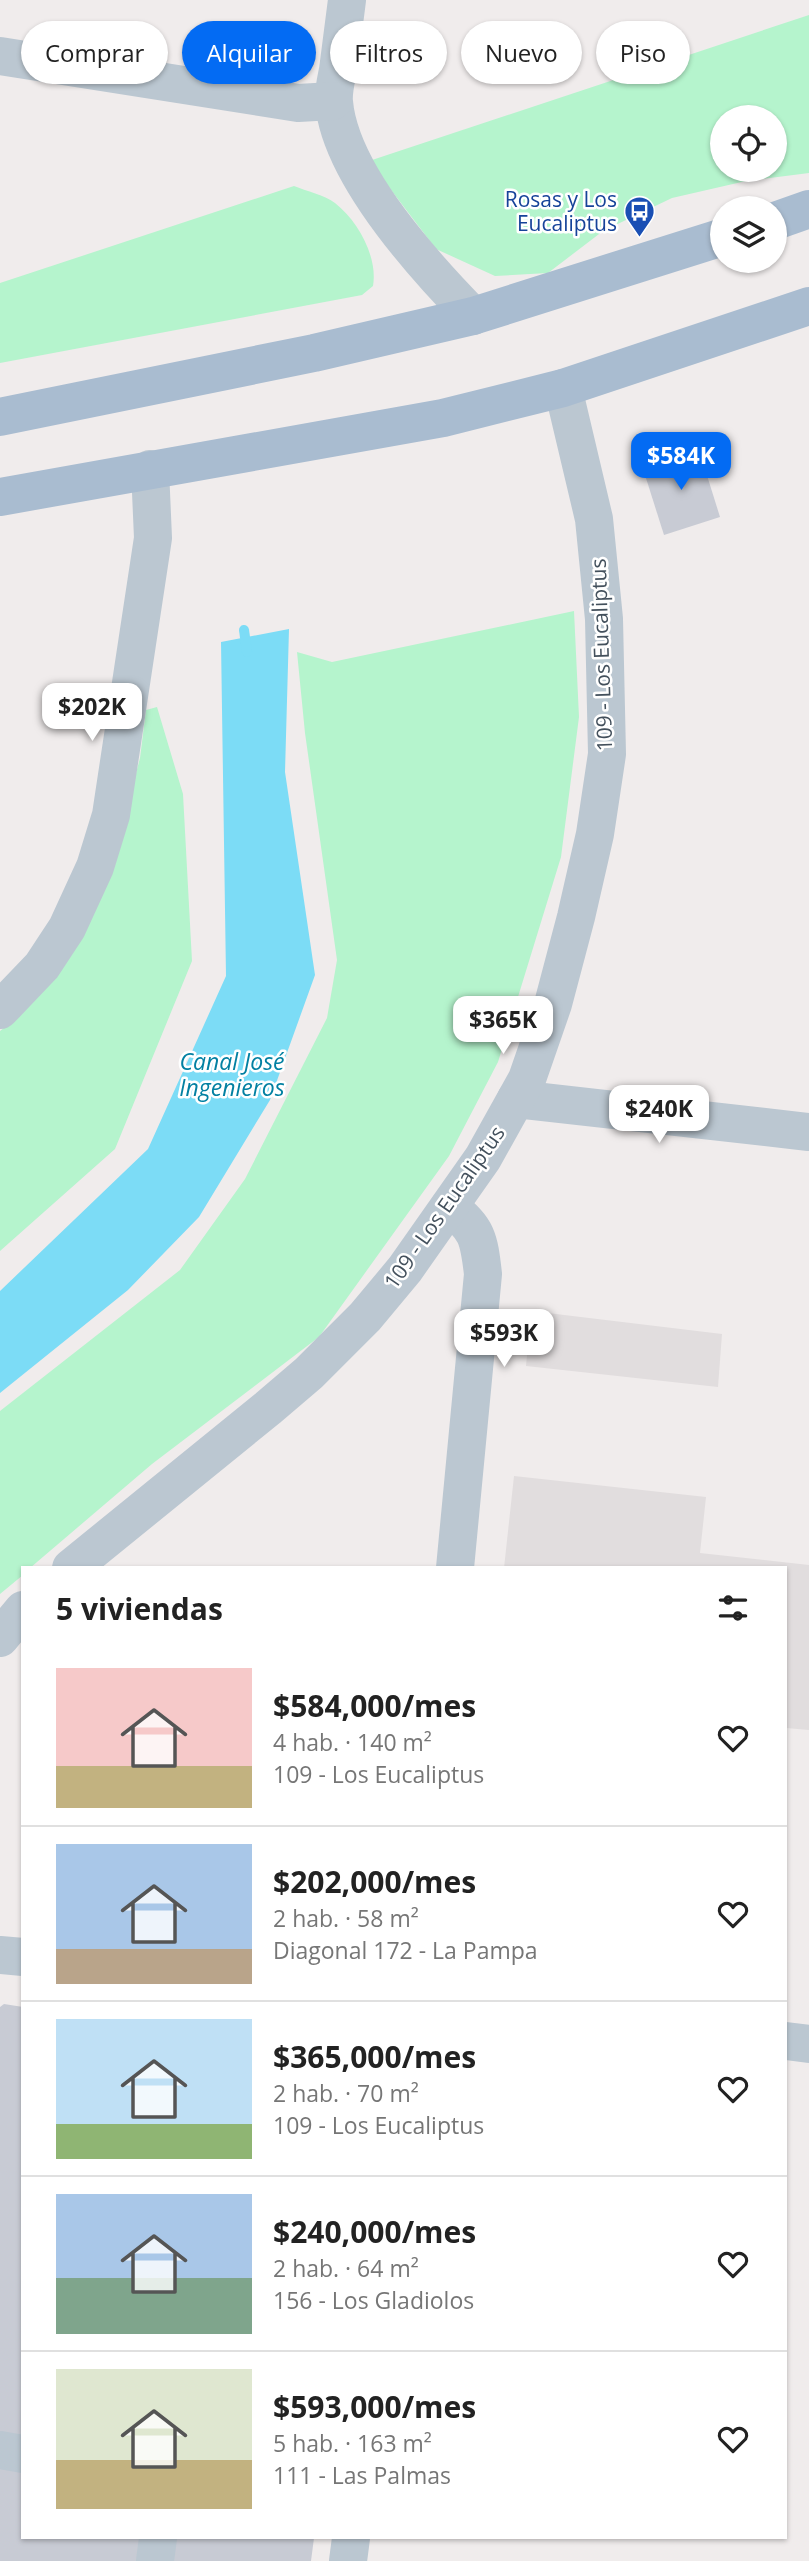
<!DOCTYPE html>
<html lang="es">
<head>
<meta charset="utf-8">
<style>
  :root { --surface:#fff; --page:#f6f6f6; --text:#222; --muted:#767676; --line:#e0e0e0; --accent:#036bf3 }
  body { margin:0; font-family:"Open Sans",sans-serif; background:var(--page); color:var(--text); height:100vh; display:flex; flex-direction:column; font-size:26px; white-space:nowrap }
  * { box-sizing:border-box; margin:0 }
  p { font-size:23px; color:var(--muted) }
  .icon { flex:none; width:38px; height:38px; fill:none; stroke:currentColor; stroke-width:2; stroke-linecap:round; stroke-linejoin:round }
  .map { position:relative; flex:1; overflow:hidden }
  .sheet { position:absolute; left:21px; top:1566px; width:766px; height:973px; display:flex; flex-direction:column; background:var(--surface); border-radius:0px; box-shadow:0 2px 5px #0004 }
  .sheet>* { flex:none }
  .guide { position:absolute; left:21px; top:21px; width:768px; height:63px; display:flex; gap:14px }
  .fabs { position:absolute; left:710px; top:105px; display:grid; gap:14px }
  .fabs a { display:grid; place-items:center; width:77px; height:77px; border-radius:50%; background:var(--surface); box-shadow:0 2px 5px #0004; font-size:35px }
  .price { position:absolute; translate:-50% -60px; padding:0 16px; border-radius:14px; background:#fff; color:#222; font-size:23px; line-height:46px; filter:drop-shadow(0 2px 4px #0008) }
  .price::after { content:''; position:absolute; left:50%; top:42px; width:21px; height:16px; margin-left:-10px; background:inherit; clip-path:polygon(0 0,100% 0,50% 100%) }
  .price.current { background:var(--accent); color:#fff }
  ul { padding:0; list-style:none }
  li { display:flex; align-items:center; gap:21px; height:175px; padding:0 35px }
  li+li { border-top:2px solid var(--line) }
  li span { display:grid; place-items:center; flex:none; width:196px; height:140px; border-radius:0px; color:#555 }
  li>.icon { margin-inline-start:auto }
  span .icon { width:84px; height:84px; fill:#fffc; stroke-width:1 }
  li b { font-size:30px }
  h2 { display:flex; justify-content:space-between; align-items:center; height:84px; padding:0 35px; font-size:30px }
  .pill { padding:0 24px; border-radius:32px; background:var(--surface); box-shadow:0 2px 5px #0004; font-size:24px; line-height:63px }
  .pill.current { background:var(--accent); color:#fff }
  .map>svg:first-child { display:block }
  .education { fill:#e1ddde }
  .green { fill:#b5f4cd; fill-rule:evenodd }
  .water { fill:#7cdcf6 }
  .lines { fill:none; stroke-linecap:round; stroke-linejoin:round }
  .stream { stroke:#7cdcf6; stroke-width:10 }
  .building { fill:#c8cbd4 }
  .minor { stroke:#bbc7d1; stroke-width:38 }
  .major { stroke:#a9bcd0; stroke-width:38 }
  .labels { text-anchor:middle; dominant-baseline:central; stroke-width:5; stroke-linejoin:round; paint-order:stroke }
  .transit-label { font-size:21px; fill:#164399; stroke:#fff; text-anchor:end }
  .street-label { font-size:21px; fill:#43505c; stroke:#fff }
  .water-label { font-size:23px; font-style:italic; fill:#0280a2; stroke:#fff }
</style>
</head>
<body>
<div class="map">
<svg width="809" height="2561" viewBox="0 0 809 2561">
  <rect width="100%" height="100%" fill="#f0ecec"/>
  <!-- education -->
  <g class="education">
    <polygon points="531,1311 722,1334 718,1387 526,1366"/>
    <polygon points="514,1476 706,1497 700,1553 809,1565 809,1730 786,1728 786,1568 504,1568"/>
  </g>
  <!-- green -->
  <g class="green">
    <path d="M809,15V173L746,181L672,198L603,231L548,273L495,276L436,249L369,161ZM723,117H775V170H723Z"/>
    <path d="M294,186C306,191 325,195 335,203C358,221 378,257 373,286L362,295L0,363V283Z"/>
    <polygon points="574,611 579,717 561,857 498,1062 449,1156 319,1337 152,1464 30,1568 23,1568 23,1575 0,1594 0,1411 180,1270 245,1179 327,1018 337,960 305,733 297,652 332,662"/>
    <polygon points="157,707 183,794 192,961 115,1149 0,1251 0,1031 13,1021 112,864 140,758 146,710"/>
  </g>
  <!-- water -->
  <polygon class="water" points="289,629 285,772 315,975 270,1100 199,1217 128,1290 0,1393 0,1291 148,1149 226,976 221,642"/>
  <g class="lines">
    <!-- stream -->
    <polyline class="stream" points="244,630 247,652"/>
  </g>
  <!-- building -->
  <g class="building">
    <polygon points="663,453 700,453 720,517 664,535 645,475"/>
    <polygon points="4,2004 23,2007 23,2538 314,2538 311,2561 0,2561 0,2007"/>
  </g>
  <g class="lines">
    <!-- minor -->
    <g class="minor">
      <path d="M347,0C344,23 341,46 338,70C336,80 333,92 334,102C340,174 424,266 473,316"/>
      <polyline points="0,56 298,103 333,101"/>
      <polyline points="0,1010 42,966 67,928 95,867 111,815 153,538 150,469"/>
      <polyline points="516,1099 809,1132"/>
      <path d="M449,1207C478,1228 479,1240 483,1274L455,1568"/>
      <polyline points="71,1568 268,1408 309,1373 365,1317 405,1269 483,1158 527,1079 553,1004 576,917 595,834 607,754 604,619 594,519 563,388"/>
      <polyline points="0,1638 23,1610"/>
      <polyline points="0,1955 23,1957"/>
      <polyline points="786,2041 809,2044"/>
      <polyline points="0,2450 23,2454"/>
      <polyline points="155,2561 158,2538"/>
      <polyline points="348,2561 351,2538"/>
    </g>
    <!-- major -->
    <g class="major">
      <polyline points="775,221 809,209"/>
      <polyline points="0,417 314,353 473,316 723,237"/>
      <polyline points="0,497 443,418 563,388 809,306"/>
    </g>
  </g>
  <!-- icons -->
  <defs>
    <symbol id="bus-pin" viewBox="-11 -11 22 30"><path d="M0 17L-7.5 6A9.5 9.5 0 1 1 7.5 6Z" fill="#1a4fb4" stroke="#fff"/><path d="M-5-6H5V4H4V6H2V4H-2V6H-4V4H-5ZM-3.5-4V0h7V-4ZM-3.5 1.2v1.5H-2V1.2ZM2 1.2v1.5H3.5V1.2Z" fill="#fff"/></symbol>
  </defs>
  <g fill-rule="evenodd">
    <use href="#bus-pin" x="622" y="194" width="35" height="47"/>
  </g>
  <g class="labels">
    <!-- transit labels -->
    <g class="transit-label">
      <text x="617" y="199">Rosas y Los<tspan x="617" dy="24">Eucaliptus</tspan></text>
    </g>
    <!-- street labels -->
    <g class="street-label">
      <text transform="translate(601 655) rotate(-92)">109 - Los Eucaliptus</text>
      <text transform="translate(444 1207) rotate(-55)">109 - Los Eucaliptus</text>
    </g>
    <!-- water labels -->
    <g class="water-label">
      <text x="232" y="1061">Canal José<tspan x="232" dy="26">Ingenieros</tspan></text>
    </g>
  </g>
</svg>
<div class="fabs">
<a><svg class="icon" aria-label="locate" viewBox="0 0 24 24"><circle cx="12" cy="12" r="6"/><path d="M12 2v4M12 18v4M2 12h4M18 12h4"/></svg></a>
<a><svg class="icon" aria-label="layers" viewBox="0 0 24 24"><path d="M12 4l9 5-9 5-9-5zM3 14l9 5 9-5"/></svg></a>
</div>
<b class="price current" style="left:681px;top:492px">$584K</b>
<b class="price" style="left:92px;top:743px">$202K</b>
<b class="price" style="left:503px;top:1056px">$365K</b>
<b class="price" style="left:659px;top:1145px">$240K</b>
<b class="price" style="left:504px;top:1369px">$593K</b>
<div class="guide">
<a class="pill">Comprar</a>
<a class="pill current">Alquilar</a>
<a class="pill">Filtros</a>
<a class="pill">Nuevo</a>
<a class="pill">Piso</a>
</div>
<section class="sheet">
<h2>5 viviendas<svg class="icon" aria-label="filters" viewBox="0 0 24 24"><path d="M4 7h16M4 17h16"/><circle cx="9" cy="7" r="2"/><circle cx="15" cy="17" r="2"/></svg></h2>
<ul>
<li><span style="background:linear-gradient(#f6c9c9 70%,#c2b280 0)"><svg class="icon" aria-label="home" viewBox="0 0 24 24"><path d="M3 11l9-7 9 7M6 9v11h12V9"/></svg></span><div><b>$584,000/mes</b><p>4 hab. · 140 m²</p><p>109 - Los Eucaliptus</p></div><svg class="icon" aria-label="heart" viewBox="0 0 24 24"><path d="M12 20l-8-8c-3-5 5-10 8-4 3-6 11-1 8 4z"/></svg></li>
<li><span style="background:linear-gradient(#a9c7e8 75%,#b9a48a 0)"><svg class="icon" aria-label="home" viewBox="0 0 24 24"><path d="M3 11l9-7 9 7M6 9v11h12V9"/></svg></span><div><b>$202,000/mes</b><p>2 hab. · 58 m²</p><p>Diagonal 172 - La Pampa</p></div><svg class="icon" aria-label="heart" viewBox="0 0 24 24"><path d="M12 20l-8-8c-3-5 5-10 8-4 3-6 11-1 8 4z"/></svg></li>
<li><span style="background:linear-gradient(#bfe0f5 75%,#8fb573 0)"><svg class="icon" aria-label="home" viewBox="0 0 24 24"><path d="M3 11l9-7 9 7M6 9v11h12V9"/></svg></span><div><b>$365,000/mes</b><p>2 hab. · 70 m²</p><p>109 - Los Eucaliptus</p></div><svg class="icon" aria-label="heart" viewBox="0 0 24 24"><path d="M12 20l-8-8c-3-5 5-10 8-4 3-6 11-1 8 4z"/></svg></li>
<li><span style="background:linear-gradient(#a9c7e8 60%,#7fa58c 0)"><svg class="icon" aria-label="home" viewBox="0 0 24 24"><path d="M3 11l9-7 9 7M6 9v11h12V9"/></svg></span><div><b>$240,000/mes</b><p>2 hab. · 64 m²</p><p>156 - Los Gladiolos</p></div><svg class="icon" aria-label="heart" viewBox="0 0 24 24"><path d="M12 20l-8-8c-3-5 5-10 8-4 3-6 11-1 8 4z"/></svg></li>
<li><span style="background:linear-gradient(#dfe7d0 65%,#c2b280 0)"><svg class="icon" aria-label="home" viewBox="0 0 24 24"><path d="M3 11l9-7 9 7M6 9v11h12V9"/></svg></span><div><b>$593,000/mes</b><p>5 hab. · 163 m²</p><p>111 - Las Palmas</p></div><svg class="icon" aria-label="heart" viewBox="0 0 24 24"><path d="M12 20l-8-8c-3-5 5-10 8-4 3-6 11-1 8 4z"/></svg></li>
</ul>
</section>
</div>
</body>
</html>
